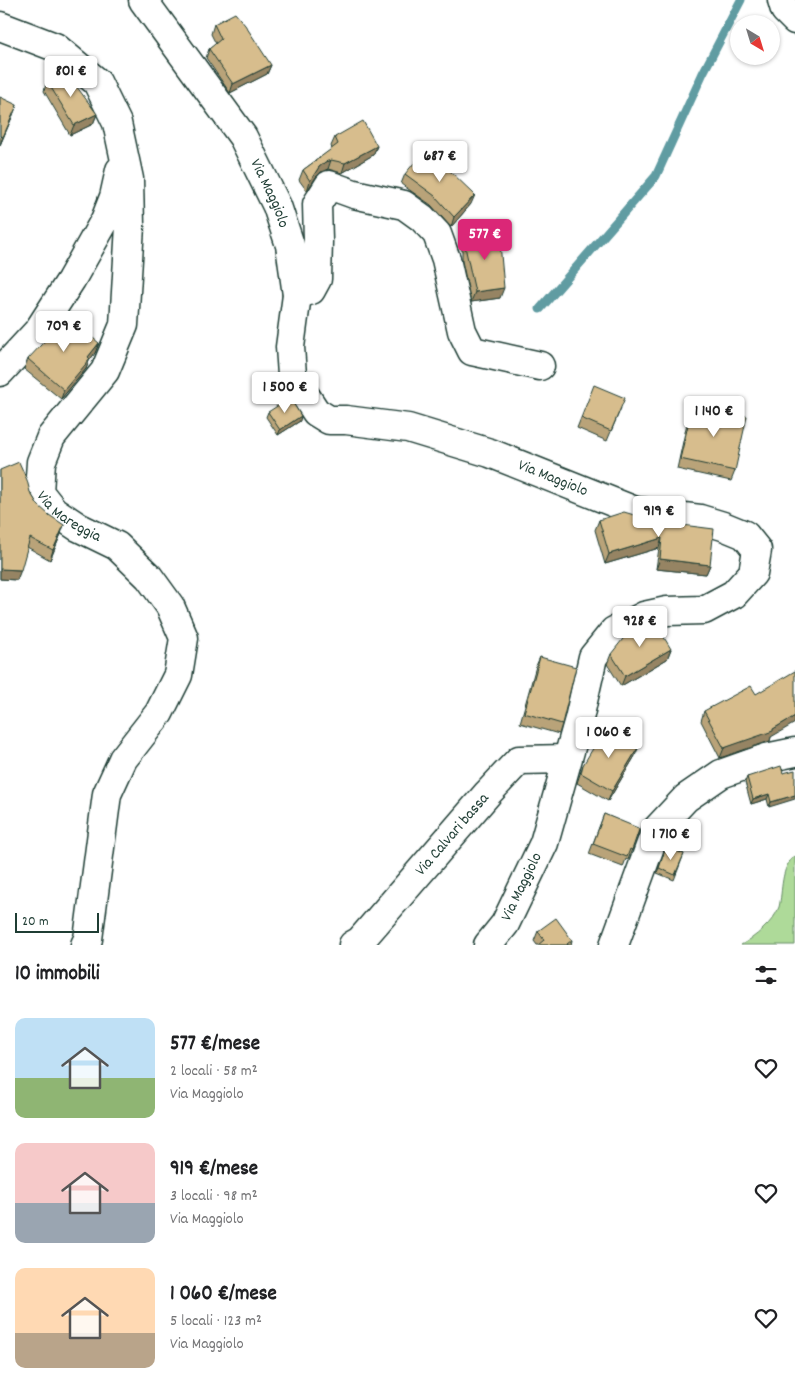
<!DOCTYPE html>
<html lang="it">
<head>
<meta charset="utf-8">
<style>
  :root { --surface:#fff; --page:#f2f2f2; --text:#202124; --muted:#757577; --accent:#db2777 }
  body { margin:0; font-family:Dekko,sans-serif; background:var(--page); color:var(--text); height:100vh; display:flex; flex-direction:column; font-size:19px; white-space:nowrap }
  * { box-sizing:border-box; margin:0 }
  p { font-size:16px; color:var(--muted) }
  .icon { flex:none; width:28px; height:28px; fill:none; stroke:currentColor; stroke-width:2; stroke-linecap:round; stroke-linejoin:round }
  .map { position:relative; height:945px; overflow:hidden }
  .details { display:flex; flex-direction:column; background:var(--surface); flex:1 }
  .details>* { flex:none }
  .needle { width:32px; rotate:142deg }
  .controls { position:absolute; left:730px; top:15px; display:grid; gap:10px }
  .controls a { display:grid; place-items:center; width:50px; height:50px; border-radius:50%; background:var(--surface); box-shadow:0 1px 4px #0004; font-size:25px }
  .scale { position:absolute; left:15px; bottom:12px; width:84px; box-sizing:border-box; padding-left:5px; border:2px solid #1f3d34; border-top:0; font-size:14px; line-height:18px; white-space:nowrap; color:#1f3d34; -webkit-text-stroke:4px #fff; paint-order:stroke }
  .price { position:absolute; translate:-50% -42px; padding:0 11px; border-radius:5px; background:#fff; color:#222; font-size:16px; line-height:32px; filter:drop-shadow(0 1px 2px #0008) }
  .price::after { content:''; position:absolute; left:50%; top:30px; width:15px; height:11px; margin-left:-8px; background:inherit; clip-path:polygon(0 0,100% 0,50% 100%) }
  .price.selected { background:var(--accent); color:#fff }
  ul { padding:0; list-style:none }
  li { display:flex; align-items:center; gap:15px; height:125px; padding:0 15px }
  li span { display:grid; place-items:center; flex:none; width:140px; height:100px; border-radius:10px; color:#555 }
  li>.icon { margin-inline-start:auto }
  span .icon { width:60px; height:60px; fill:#fffc; stroke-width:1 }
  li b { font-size:21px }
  h2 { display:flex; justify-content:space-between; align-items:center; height:60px; padding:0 15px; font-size:21px }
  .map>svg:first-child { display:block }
  .green { fill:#aeda99; stroke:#668c66 }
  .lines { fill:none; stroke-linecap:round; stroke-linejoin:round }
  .stream { stroke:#619ca2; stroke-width:9 }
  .street-casing { stroke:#1f3d34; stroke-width:31 }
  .street { stroke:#fff; stroke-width:28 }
  .wall { fill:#b9a379; stroke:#1f3d34 }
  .shaded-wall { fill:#968463; stroke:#1f3d34 }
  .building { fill:#d7bd8d; stroke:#1f3d34 }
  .labels { text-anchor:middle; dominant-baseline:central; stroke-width:4; stroke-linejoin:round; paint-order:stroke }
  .street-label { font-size:16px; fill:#1f3d34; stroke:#fff }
</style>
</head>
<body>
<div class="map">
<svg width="795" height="945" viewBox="0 0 795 945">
  <rect width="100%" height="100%" fill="#fff"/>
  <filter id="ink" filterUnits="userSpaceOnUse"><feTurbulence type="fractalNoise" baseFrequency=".02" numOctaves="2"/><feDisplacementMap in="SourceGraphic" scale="10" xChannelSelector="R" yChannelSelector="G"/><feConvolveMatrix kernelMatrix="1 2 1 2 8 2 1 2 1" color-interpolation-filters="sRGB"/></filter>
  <g filter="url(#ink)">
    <!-- green -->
    <path class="green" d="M795,856V945H741C754,938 774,922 779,907C783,891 780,867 795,856Z"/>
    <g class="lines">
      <!-- stream -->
      <polyline class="stream" points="540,309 656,176 703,73 741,0"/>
      <defs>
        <g id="street">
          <path id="s1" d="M143,0L243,137L277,206L290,245L297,295L290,347L292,375L316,412L329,420H346L408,428L490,453L635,511L700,519L723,526L745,535L757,550L753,573L734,594L704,610L667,611L644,616L614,631L593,657L579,719L544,843L505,924L488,945"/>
          <polyline points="782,0 785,10 795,20"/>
          <path id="s2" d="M0,26L55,47L97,82L117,123L129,179L130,226L124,325L105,371L51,437L41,462L39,492L54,511L78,527L117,546L149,577L170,606L184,638L178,675L159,713L123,759L107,794L88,939L85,945"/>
          <polyline points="297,295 311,290 317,279 318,241 317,204 329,185 354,194 404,205 422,218 437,234 446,259 462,331 472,351 540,366"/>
          <polyline points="0,372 38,331 71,280 105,220 114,197 120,170"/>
          <path id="s3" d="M353,945L360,941L488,793L519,760L567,759"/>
          <polyline points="614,945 656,830 686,798 721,774 766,758 795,752"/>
        </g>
      </defs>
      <!-- street casing -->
      <use href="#street" class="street-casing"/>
      <!-- street -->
      <use href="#street" class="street"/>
    </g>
    <!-- wall -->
    <g class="wall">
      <polygon points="214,24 271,65 267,74 230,93 206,58 209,49 216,44 211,34"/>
      <polygon points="47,81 97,114 93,124 70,135 44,91"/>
      <polygon points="0,97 13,115 0,145"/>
      <polygon points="335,137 377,146 373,155 342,173 328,169 321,172 316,177 307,191 299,180 303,170 332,149 331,146"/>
      <polygon points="405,174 471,204 451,227 431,205 401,184"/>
      <polygon points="465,236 500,298 471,302 462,261 462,246"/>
      <polygon points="99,343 95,353 89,361 86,369 61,399 24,369 28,359"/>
      <polygon points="693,404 735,471 731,481 677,469 689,414"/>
      <polygon points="621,408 607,441 577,428 581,418"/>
      <polygon points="268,412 300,421 278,435 266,417"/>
      <polygon points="0,470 30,492 38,505 61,534 50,560 27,547 17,580 0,579"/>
      <polygon points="599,520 642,520 710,565 706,574 656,569 659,548 605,564 595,530"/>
      <polygon points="671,649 667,659 621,686 607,664 611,654"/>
      <polygon points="540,657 562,724 559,734 520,723 536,666"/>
      <polygon points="704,711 771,737 770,741 720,758 701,721"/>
      <polygon points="635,756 608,801 577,783 583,765"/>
      <polygon points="783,773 769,807 767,799 751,804 745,782 747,777"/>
      <polygon points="604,814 639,830 628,860 626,859 623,867 589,854"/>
      <polygon points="666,847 684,854 674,880 657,873"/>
      <polygon points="538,931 572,940 571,945 537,945 534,941"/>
    </g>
    <!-- shaded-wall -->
    <g class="shaded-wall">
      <polygon points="271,65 267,74 230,93 233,84"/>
      <polygon points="17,105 13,115 0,145 3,137"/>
      <polygon points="97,114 93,124 70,135 74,125"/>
      <polygon points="377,146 373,155 342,173 345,163"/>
      <polygon points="331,160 328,169 321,172 316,177 307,191 310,181 319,167 325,162"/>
      <polygon points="475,195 471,204 451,227 454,217"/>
      <polygon points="504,288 500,298 471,302 475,292"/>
      <polygon points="99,343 95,353 89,361 86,369 61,399 64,390 88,357"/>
      <polygon points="301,416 300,421 278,435 280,430"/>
      <polygon points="64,525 61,534 50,560 53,550"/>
      <polygon points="662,538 659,548 605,564 609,554"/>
      <polygon points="660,559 710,565 706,574 656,569"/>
      <polygon points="0,569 21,570 17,580 0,579"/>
      <polygon points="671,649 667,659 621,686 625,676"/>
      <polygon points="795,716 795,723 771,737 770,741 720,758 724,748 773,729"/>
      <polygon points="639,746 635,756 608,801 612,791"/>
      <polygon points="769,794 767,799 751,804 753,799"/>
      <polygon points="795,795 795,799 769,807 771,802"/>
    </g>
    <!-- building -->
    <g class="building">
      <polygon points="235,13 245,25 271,65 233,84 209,49 221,39 214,24"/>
      <polygon points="65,71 97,114 74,125 47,81"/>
      <polygon points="0,97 17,105 3,137 0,136"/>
      <polygon points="363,121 377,146 345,163 331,160 325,162 319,167 310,181 303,170 338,144 335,137"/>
      <polygon points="424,151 448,169 475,195 454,217 435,196 405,174"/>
      <polygon points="499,232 504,288 475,292 466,251 465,236"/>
      <polygon points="66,316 99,343 88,357 90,359 64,390 28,359 53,332 61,319 63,321"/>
      <polygon points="594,385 625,398 611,431 581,418"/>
      <polygon points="290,398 301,416 280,430 268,412"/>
      <polygon points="693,404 747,416 735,471 680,459"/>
      <polygon points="19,462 27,480 30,492 38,505 49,515 64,525 53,550 30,538 21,570 0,569 0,470"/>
      <polygon points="624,512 641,517 642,520 714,529 710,565 660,559 662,538 609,554 599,520"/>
      <polygon points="654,621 671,649 625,676 611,654 626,635"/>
      <polygon points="540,657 576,667 562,724 524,713"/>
      <polygon points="795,671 795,716 773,729 773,731 724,748 704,711 751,686 756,694"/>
      <polygon points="606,727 639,746 612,791 581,773 583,765"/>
      <polygon points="781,766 783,773 795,770 795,795 771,802 769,794 753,799 747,777"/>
      <polygon points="604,814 638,828 639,830 632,850 630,849 627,857 593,844"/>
      <polygon points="666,847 684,854 675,875 659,868"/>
      <polygon points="556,918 572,940 567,944 568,945 538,945 544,940 538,931"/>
    </g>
  </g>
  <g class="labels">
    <!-- street labels -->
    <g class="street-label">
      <text stroke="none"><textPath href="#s1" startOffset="232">Via Maggiolo</textPath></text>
      <text stroke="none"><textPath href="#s1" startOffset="711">Via Maggiolo</textPath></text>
      <text stroke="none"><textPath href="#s2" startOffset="594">Via Mareggia</textPath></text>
      <text stroke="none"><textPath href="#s3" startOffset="149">Via Calvari bassa</textPath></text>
      <text transform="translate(522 887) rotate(-64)">Via Maggiolo</text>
    </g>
  </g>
</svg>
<div class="controls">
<a><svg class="needle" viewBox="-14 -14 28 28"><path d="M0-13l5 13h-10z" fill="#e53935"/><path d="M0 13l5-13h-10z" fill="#757577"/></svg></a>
</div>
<div class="scale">20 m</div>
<b class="price" style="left:71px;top:98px">801 €</b>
<b class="price" style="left:440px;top:183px">687 €</b>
<b class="price selected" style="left:485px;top:261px">577 €</b>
<b class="price" style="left:64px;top:353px">709 €</b>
<b class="price" style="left:285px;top:414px">1 500 €</b>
<b class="price" style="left:714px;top:438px">1 140 €</b>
<b class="price" style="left:659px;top:538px">919 €</b>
<b class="price" style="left:640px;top:648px">928 €</b>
<b class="price" style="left:609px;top:759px">1 060 €</b>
<b class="price" style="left:671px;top:861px">1 710 €</b>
</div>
<section class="details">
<h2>10 immobili<svg class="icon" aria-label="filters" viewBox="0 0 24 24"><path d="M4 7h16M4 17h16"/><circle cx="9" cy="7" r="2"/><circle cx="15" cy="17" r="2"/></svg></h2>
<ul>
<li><span style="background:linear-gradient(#bfe0f5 60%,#8fb573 0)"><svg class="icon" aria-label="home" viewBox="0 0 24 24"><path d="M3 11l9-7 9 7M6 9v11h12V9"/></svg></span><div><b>577 €/mese</b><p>2 locali · 58 m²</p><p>Via Maggiolo</p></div><svg class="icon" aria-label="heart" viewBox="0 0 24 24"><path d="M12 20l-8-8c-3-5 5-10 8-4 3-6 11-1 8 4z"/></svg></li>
<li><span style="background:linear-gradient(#f6c9c9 60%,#9aa5b1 0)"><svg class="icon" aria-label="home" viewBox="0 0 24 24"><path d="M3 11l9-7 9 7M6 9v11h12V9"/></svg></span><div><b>919 €/mese</b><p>3 locali · 98 m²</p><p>Via Maggiolo</p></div><svg class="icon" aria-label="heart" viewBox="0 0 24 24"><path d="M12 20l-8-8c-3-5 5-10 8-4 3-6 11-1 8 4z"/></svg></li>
<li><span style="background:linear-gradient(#ffd9b3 65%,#b9a48a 0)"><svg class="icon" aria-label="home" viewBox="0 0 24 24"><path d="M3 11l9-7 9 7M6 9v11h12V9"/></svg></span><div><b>1 060 €/mese</b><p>5 locali · 123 m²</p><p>Via Maggiolo</p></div><svg class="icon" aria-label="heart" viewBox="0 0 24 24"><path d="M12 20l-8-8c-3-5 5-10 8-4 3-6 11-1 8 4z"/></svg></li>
</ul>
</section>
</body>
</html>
